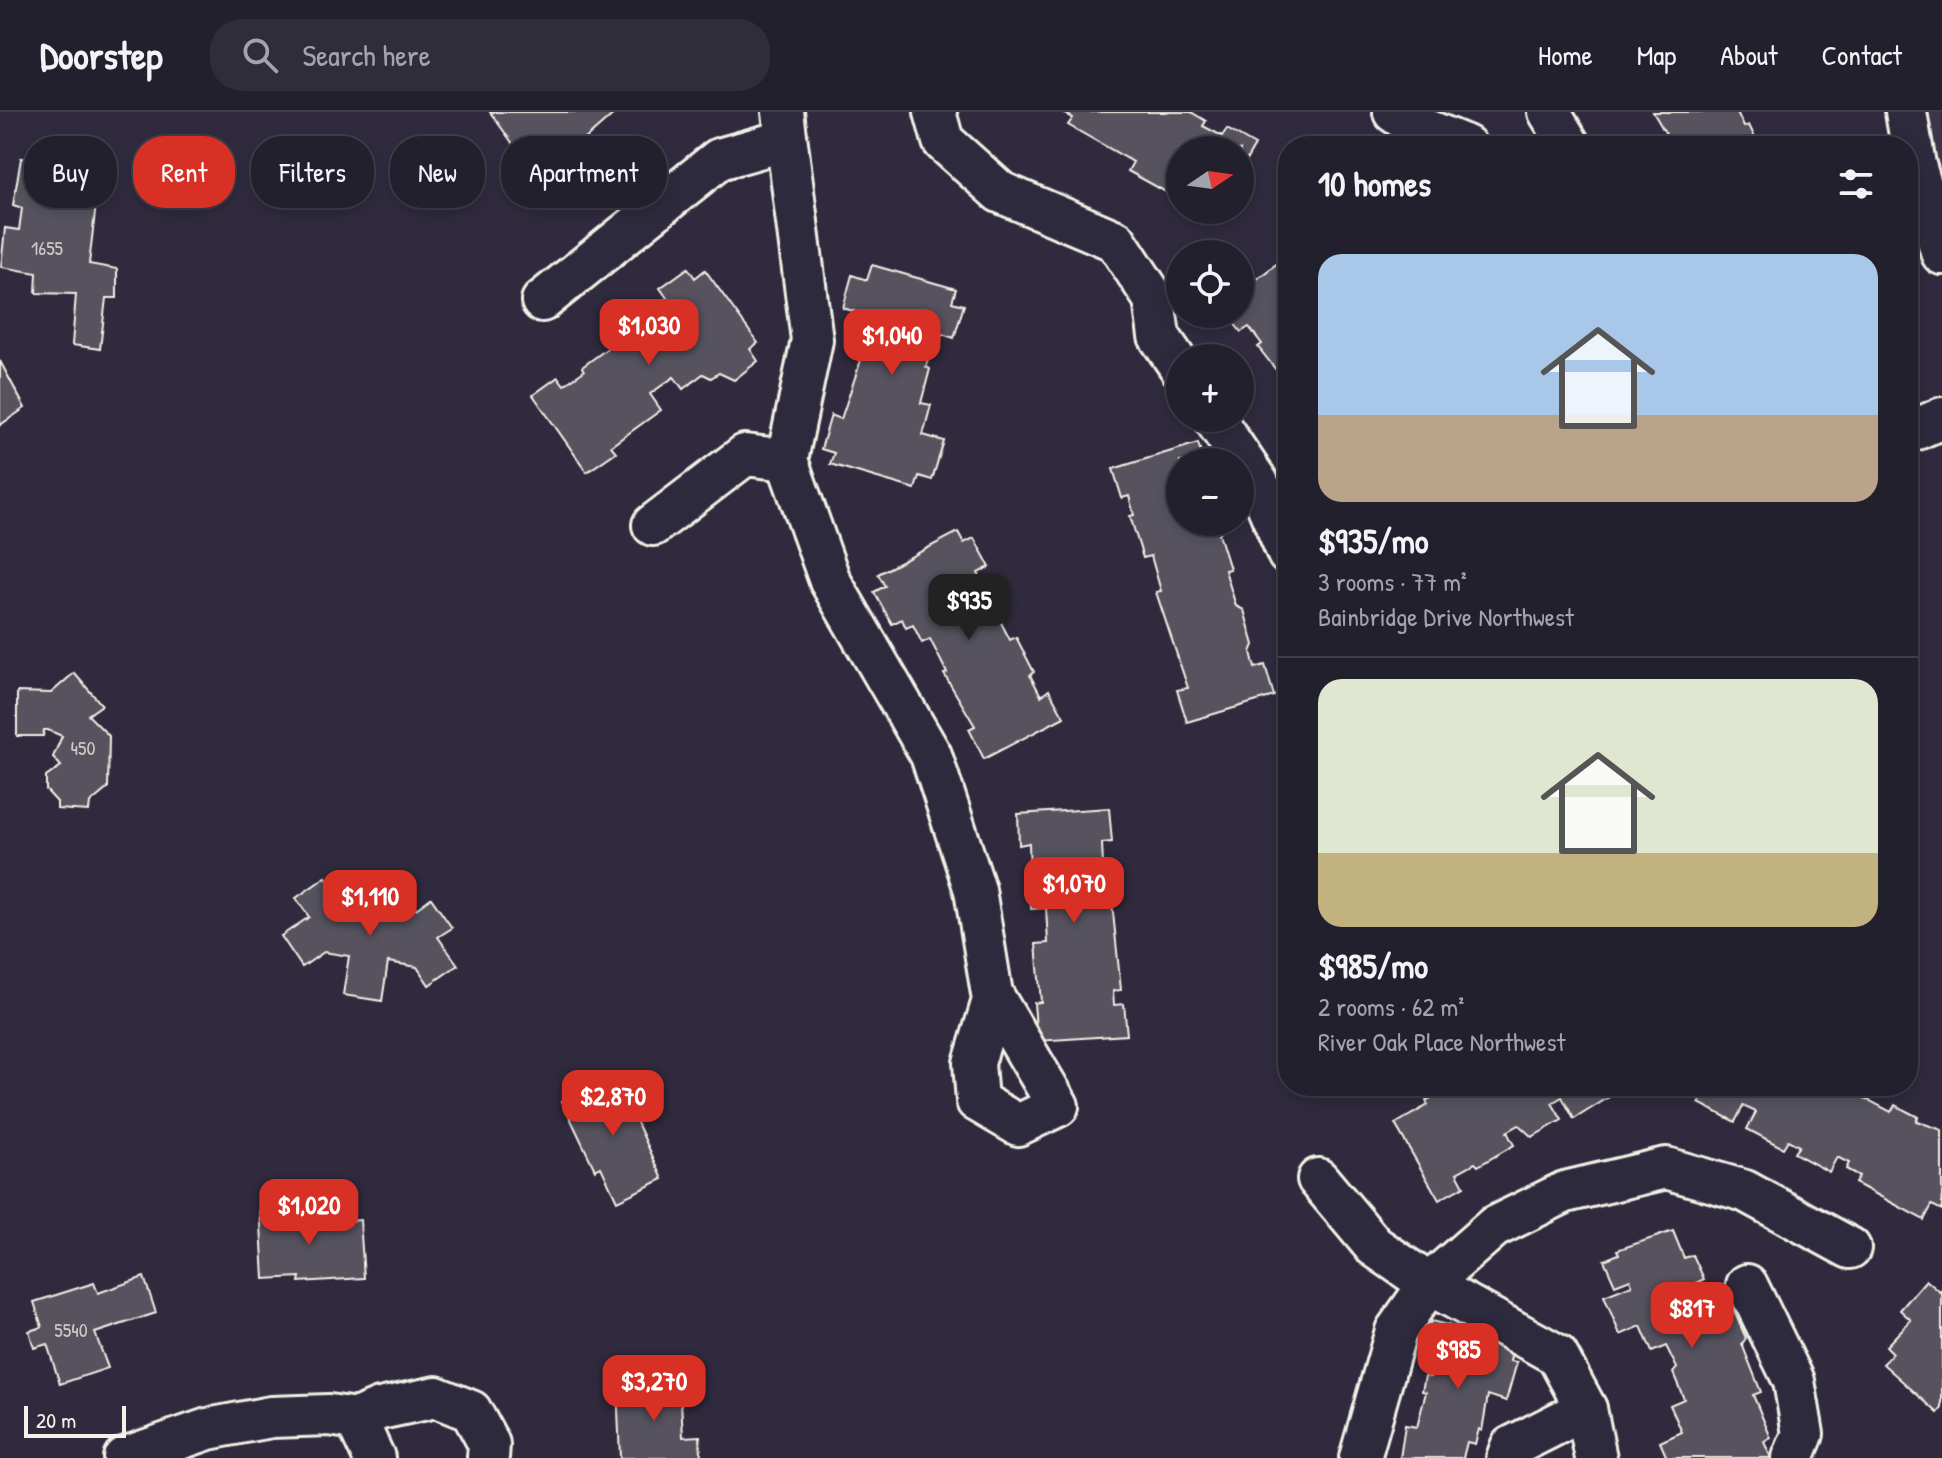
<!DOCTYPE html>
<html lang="en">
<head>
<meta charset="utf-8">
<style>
  :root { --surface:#23202e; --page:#2f2d3a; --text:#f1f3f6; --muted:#a3a3aa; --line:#403e4a; --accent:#d93025 }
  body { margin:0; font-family:"Patrick Hand",sans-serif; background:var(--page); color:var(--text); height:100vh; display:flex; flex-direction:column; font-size:30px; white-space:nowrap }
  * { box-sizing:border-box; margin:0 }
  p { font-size:26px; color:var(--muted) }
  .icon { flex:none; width:44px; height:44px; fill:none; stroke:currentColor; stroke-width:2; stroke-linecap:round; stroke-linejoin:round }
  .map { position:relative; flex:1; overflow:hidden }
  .details { position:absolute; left:1278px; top:24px; width:640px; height:960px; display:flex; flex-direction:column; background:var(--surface); border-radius:32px; box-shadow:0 4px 12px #0003,0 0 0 2px var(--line) }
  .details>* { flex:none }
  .hud { position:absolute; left:24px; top:24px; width:760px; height:72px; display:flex; gap:16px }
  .needle { width:52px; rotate:77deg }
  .buttons { position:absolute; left:1166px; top:24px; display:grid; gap:16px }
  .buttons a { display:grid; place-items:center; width:88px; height:88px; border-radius:50%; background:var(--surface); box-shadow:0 4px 12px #0003,0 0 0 2px var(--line); font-size:40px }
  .scale { position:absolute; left:24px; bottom:20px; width:102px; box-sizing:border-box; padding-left:8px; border:4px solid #f4f1e8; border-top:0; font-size:22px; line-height:28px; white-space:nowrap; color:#f4f1e8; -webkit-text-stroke:6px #2f2a3d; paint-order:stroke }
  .price { position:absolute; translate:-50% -68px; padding:0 18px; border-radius:16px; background:var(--accent); color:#fff; font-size:26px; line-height:52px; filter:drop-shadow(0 2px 4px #0008) }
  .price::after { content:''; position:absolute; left:50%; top:48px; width:24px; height:18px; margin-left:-12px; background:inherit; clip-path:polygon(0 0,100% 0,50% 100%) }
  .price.selected { background:#222; color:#fff }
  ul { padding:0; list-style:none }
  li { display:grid; align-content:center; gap:16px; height:424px; padding:0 40px }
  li+li { border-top:2px solid var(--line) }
  li span { display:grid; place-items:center; height:248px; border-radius:24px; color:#555 }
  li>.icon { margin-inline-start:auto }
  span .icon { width:144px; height:144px; fill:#fffc; stroke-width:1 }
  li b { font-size:34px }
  h2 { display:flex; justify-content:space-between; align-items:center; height:96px; padding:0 40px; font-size:34px }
  .tag { padding:0 28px; border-radius:32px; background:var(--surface); box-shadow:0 4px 12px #0003,0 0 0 2px var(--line); font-size:28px; line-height:72px }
  .tag.selected { background:var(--accent); color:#fff }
  header { display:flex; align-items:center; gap:48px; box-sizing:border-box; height:112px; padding:0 40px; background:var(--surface); border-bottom:2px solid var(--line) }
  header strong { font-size:38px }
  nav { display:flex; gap:44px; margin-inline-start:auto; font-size:28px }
  .search { width:560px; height:72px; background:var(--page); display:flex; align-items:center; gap:20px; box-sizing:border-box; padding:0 28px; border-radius:32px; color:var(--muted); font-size:30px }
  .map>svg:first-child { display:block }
  .built { fill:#3b3647 }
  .building { fill:#56525f; stroke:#f4f1e8; stroke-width:2 }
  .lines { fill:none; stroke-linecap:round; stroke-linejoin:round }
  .minor-casing { stroke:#f4f1e8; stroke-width:46 }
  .minor { stroke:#2f2a3d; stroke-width:40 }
  .labels { text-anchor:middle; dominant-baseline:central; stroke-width:6; stroke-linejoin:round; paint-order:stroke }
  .number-label { font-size:20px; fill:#ccc9c6 }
</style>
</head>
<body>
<header>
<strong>Doorstep</strong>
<div class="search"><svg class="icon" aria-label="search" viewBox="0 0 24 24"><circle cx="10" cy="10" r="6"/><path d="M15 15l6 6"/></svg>Search here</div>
<nav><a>Home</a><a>Map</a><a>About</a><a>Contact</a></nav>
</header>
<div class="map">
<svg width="1942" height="1346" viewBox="0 0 1942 1346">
  <rect width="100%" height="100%" fill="#2f2a3d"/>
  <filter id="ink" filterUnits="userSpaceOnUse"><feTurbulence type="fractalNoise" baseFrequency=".0125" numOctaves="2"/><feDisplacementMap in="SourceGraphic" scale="16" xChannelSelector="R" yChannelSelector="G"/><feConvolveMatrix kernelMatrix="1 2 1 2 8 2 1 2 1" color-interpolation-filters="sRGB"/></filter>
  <g filter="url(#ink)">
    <!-- built -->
    <polygon class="built" points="1899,0 1942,0 1942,114"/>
    <!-- building -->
    <g class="building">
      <polygon points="490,0 616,0 584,28 588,35 579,41 588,53 558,75 551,65 542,72"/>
      <polygon points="1062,0 1191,0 1206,9 1203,14 1222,24 1227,17 1255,33 1240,59 1240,38 1180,38 1180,84 1169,78 1166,80 1128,59 1133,50 1068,13 1073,6"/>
      <polygon points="1653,0 1737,0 1744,15 1749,13 1759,34 1673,34"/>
      <polygon points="21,46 66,50 67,69 98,75 89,152 117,157 117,186 106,186 100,237 72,233 76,182 36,181 37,161 1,155 5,116 19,118 22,96 13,93"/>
      <polygon points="1190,98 1218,98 1211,110"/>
      <polygon points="1288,143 1288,273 1258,235 1262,232 1249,215 1241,220 1227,202 1240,202 1240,180"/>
      <polygon points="872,153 956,177 952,190 964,193 954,226 942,222 938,235 932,233 926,255 930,257 921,291 931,293 923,323 944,329 932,368 919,364 915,377 830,352 834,341 821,337 831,303 841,307 863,242 853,240 860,215 852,213 856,200 843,196 852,163 867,168"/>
      <polygon points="688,156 695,166 705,158 758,231 750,237 758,249 734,268 719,261 711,266 703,262 683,277 674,265 650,282 661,298 611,334 616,340 587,360 533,283 558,265 564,273 584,259 582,255 612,233 609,228 639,206 644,213 663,200 658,193 667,186 660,176"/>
      <polygon points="0,249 25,296 0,313"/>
      <polygon points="1198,331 1204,350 1180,350 1180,410 1219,410 1222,417 1219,422 1230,457 1225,458 1236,494 1244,498 1254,533 1251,540 1255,556 1265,553 1274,584 1187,610 1177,578 1188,576 1156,480 1161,479 1151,444 1143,446 1130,404 1134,403 1129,384 1122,386 1113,357"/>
      <polygon points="958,420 964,431 974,426 990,455 978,461 984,473 977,477 988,497 993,495 1010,528 1016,525 1034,560 1030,563 1041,584 1049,578 1064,605 984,647 969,617 975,614 944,562 947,561 930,527 922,531 913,513 906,516 902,507 892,512 874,480 885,474 878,462"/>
      <polygon points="74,561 102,593 88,603 109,624 108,676 90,691 89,699 57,697 57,690 46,678 46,665 61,654 53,645 62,624 48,618 44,618 43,624 17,624 17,580 51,581"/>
      <polygon points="1109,696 1112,730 1102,731 1103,753 1108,752 1121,878 1113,879 1114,893 1124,892 1127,923 1037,929 1034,891 1041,890 1036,832 1048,831 1046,796 1031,797 1029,731 1019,733 1018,702"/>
      <polygon points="326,765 340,784 416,797 431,786 452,816 438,825 458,853 429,873 417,855 388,850 382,889 343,883 349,844 324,840 302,855 281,824 309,805 296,786"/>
      <polygon points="616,965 663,1067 617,1089 601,1055 595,1058 562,989"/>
      <polygon points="1462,974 1605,974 1611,984 1574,1007 1562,985 1552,991 1562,1008 1532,1025 1519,1013 1507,1020 1514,1033 1478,1054 1475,1051 1457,1061 1464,1074 1439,1088 1395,1012 1428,993 1426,989 1440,981 1443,985"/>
      <polygon points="1709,974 1842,974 1891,1000 1895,993 1918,1005 1916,1009 1942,1018 1942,1098 1932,1093 1924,1108 1855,1071 1859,1064 1846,1057 1849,1051 1837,1045 1829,1060 1794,1041 1799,1034 1788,1028 1783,1036 1747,1017 1756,1000 1743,994 1735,1010 1699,991"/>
      <polygon points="303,1092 305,1112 360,1108 364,1166 299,1170 300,1165 264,1167 260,1095"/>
      <polygon points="1673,1119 1684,1146 1693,1143 1704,1167 1696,1171 1703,1188 1725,1179 1746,1226 1742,1232 1761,1280 1753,1283 1771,1326 1764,1330 1771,1346 1667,1346 1660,1330 1682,1320 1670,1293 1684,1287 1673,1261 1677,1256 1666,1234 1652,1240 1641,1214 1620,1223 1604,1184 1632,1173 1630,1167 1615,1173 1604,1148 1619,1142 1617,1138"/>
      <polygon points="144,1165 156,1201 95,1221 108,1256 60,1272 47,1232 34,1236 29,1219 42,1215 34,1190 94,1171 98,1181"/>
      <polygon points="1926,1168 1940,1180 1942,1178 1942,1296 1938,1301 1883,1252 1893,1241 1886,1234 1911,1208 1900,1198"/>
      <polygon points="1431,1209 1515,1230 1510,1249 1517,1250 1506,1289 1488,1283 1482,1319 1479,1317 1475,1332 1467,1330 1463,1346 1400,1346 1405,1313 1417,1315 1426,1280 1422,1279 1425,1264 1431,1265 1438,1238 1425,1234"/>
      <polygon points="680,1271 683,1325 700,1324 701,1346 620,1346 617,1274"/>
    </g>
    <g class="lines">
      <defs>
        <g id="minor">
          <polyline points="783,0 812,228 787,348 830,469 931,643 975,778 992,882 1058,994 1018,1013 977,989 974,951 994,885"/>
          <polyline points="935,0 943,29 1000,80 1116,129 1154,187 1159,224 1180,255"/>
          <polyline points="1394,0 1410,11 1466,34"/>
          <polyline points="1549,0 1570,34"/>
          <polyline points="1906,0 1915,53 1942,142"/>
          <polyline points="542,189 719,47 786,28"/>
          <polyline points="1214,306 1258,371 1288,442"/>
          <polyline points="1908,318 1917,317 1942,306"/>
          <polyline points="653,413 745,343 787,348"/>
          <polyline points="1318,1067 1374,1134 1429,1172 1396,1219 1360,1346"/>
          <polyline points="1747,1173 1794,1269 1803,1322 1793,1346"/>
          <polyline points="356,1307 374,1346"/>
          <polyline points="124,1346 208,1317 271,1305 329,1303 356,1307 380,1297 436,1285 471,1299 489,1332 488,1346"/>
          <polyline points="1507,1346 1511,1335 1586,1297"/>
          <polyline points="1596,1346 1586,1297 1557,1243 1429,1172 1494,1115 1565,1080 1666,1056 1745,1079 1850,1136"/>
        </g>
      </defs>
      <!-- minor casing -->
      <use href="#minor" class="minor-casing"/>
      <!-- minor -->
      <use href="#minor" class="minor"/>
    </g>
  </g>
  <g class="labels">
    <!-- number labels -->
    <g class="number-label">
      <text x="47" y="135">1655</text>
      <text x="83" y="635">450</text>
      <text x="71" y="1217">5540</text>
    </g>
  </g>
</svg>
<div class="buttons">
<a><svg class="needle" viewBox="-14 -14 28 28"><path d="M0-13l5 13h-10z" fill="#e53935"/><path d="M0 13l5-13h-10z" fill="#a3a3aa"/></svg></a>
<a><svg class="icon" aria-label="locate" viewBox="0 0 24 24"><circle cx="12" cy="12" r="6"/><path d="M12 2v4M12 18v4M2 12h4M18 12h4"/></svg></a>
<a>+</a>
<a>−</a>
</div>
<div class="scale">20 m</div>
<b class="price" style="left:649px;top:255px">$1,030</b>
<b class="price" style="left:892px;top:265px">$1,040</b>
<b class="price selected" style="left:969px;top:530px">$935</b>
<b class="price" style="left:1074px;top:813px">$1,070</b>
<b class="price" style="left:370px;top:826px">$1,110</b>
<b class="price" style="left:613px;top:1026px">$2,870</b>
<b class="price" style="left:309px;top:1135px">$1,020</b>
<b class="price" style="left:1692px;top:1238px">$817</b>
<b class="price" style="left:1458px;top:1279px">$985</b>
<b class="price" style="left:654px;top:1311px">$3,270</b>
<div class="hud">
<a class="tag">Buy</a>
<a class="tag selected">Rent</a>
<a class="tag">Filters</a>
<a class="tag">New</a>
<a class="tag">Apartment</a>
</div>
<section class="details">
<h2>10 homes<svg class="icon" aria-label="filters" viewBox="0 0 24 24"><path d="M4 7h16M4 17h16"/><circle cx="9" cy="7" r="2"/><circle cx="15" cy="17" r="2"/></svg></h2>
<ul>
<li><span style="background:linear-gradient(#a9c7e8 65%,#b9a48a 0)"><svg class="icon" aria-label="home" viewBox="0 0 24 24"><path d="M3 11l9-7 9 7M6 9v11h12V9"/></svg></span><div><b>$935/mo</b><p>3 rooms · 77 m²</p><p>Bainbridge Drive Northwest</p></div></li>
<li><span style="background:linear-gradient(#dfe7d0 70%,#c2b280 0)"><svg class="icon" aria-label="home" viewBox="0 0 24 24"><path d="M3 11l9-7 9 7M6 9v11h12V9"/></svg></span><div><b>$985/mo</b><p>2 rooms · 62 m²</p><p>River Oak Place Northwest</p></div></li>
</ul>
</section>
</div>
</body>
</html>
